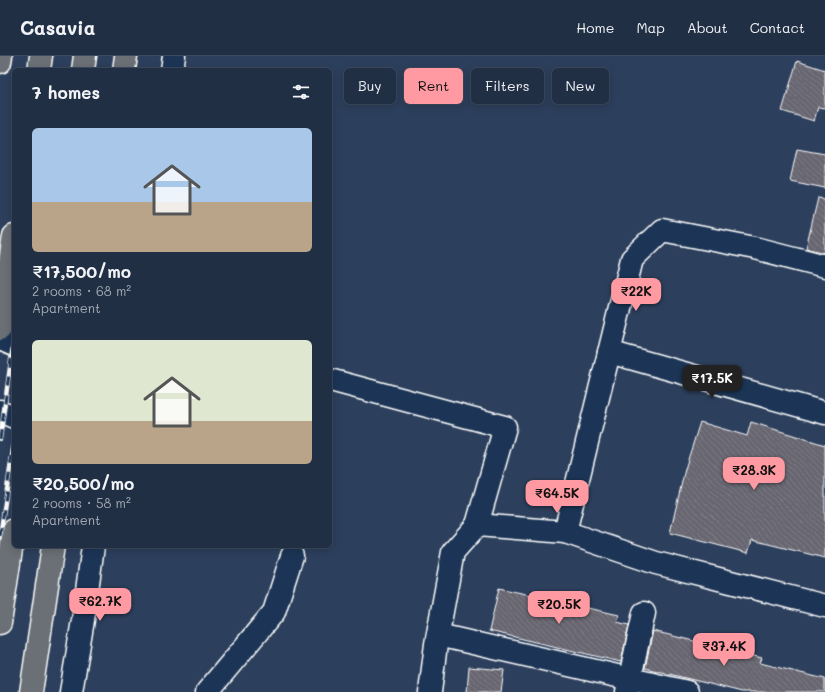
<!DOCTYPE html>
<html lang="en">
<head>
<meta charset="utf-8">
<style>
  :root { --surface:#212f45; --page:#2d3b50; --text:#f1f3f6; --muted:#a2a9b3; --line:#3e4a5e; --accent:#ff9aa2 }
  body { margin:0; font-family:Mali,sans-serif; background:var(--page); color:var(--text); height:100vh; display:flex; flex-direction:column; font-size:15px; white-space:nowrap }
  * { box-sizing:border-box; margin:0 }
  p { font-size:13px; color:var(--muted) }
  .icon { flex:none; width:22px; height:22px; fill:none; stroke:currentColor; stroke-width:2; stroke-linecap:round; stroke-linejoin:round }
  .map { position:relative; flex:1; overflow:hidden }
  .side { position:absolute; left:12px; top:12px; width:320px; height:480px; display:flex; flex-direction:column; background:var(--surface); border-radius:6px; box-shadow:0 2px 10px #0003,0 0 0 1px var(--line) }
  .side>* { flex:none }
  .banner { position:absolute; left:344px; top:12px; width:380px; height:36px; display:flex; gap:8px }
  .price { position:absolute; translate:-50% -34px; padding:0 9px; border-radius:8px; background:var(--accent); color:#111; font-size:13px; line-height:26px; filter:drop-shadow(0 1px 2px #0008) }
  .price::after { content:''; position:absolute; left:50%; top:24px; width:12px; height:9px; margin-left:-6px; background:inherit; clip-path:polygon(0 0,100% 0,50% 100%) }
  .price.on { background:#222; color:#fff }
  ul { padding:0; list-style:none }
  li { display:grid; align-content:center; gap:8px; height:212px; padding:0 20px }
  li span { display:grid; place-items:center; height:124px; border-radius:6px; color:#555 }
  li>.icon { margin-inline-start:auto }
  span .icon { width:72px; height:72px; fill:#fffc; stroke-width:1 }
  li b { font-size:17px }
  h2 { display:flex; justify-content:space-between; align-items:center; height:48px; padding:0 20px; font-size:17px }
  .pill { padding:0 14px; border-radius:6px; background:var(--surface); box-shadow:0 2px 10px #0003,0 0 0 1px var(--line); font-size:14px; line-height:36px }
  .pill.on { background:var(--accent); color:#111 }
  header { display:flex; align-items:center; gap:24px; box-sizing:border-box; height:56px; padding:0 20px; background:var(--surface); border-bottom:1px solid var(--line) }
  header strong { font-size:19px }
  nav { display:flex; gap:22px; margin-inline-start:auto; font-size:14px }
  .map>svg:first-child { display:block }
  .building { fill:url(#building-back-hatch); stroke:#fff }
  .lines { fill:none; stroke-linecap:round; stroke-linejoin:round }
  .minor-casing { stroke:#fff; stroke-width:25 }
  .highway-casing { stroke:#fff; stroke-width:25 }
  .minor { stroke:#1d3557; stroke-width:22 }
  .highway { stroke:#6a7074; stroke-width:22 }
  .rail-casing { stroke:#fff; stroke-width:4.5 }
  .rail { stroke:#1d3557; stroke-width:3; stroke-dasharray:9; stroke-linecap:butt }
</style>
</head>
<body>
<header>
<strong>Casavia</strong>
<nav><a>Home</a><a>Map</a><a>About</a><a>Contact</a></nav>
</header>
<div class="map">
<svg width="825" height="636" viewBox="0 0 825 636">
  <defs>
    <pattern id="building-back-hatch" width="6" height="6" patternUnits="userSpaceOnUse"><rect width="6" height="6" fill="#676671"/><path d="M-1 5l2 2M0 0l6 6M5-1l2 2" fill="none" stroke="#7e7d86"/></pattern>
  </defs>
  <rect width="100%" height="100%" fill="#2c3f5c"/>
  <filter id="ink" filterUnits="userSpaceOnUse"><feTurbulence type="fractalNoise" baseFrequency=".025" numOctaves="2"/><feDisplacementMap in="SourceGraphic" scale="8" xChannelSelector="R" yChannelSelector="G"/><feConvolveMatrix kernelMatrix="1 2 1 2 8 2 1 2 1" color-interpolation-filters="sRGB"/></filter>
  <g filter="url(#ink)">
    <!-- building -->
    <g class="building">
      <polygon points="797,5 825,14 825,52 818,51 814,65 782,55"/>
      <polygon points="797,93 825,98 825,132 790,125"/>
      <polygon points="818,142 825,143 825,197 806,192"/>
      <polygon points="700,366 747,380 751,366 825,389 825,502 752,484 748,497 670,477 685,413"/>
      <polygon points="499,532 619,559 617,566 629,569 621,606 489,575"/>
      <polygon points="653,575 762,602 760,607 825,623 825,636 742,636 645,612"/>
      <polygon points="469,611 504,614 501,636 467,636"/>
    </g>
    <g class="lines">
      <defs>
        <g id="minor">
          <polyline points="172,14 174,0"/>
          <polyline points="0,283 14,289"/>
          <polyline points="609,296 825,357"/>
          <polyline points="330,324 505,371 477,469"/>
          <polyline points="0,355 14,361"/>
          <polyline points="565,476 632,203 662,174 755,192 825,210"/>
          <polyline points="438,579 687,636"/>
          <polyline points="71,636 83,564 93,490"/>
          <polyline points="207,636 274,556 292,500"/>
          <polyline points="430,636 436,588 453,496 477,469 565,476 656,507 825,550"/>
          <polyline points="627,636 644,557"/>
        </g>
        <g id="highway">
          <polyline points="0,6 1,0"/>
          <polyline points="39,14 41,0"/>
          <polyline points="83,14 85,0"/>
          <polyline points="124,14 126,0"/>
          <polyline points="0,273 14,180"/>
          <polyline points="0,567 14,474"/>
          <polyline points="31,636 53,490"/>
        </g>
      </defs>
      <!-- minor casing -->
      <use href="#minor" class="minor-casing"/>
      <!-- highway casing -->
      <use href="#highway" class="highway-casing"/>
      <!-- minor -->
      <use href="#minor" class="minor"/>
      <!-- highway -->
      <use href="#highway" class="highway"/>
      <defs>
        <g id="rail">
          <polyline points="0,383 14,282"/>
          <polyline points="0,480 14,386"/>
        </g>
      </defs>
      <!-- rail casing -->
      <use href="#rail" class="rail-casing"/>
      <!-- rail -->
      <use href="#rail" class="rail"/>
    </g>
  </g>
</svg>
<b class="price" style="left:636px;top:256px">₹22K</b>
<b class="price on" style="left:712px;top:343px">₹17.5K</b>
<b class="price" style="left:754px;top:435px">₹28.3K</b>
<b class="price" style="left:557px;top:458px">₹64.5K</b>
<b class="price" style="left:100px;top:566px">₹62.7K</b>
<b class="price" style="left:559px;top:569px">₹20.5K</b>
<b class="price" style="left:724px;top:611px">₹37.4K</b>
<div class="banner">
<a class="pill">Buy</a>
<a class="pill on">Rent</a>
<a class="pill">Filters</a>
<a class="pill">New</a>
</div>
<section class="side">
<h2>7 homes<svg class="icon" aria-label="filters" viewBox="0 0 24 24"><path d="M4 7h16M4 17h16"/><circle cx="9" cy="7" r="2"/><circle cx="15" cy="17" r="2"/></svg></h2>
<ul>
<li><span style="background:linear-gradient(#a9c7e8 60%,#b9a48a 0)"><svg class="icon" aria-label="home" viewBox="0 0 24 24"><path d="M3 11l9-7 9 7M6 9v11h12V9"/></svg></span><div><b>₹17,500/mo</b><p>2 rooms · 68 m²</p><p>Apartment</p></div></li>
<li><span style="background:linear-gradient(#dfe7d0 65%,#b9a48a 0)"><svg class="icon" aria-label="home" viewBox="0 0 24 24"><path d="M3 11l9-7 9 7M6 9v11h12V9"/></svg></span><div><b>₹20,500/mo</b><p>2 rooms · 58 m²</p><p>Apartment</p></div></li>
</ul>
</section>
</div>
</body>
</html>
